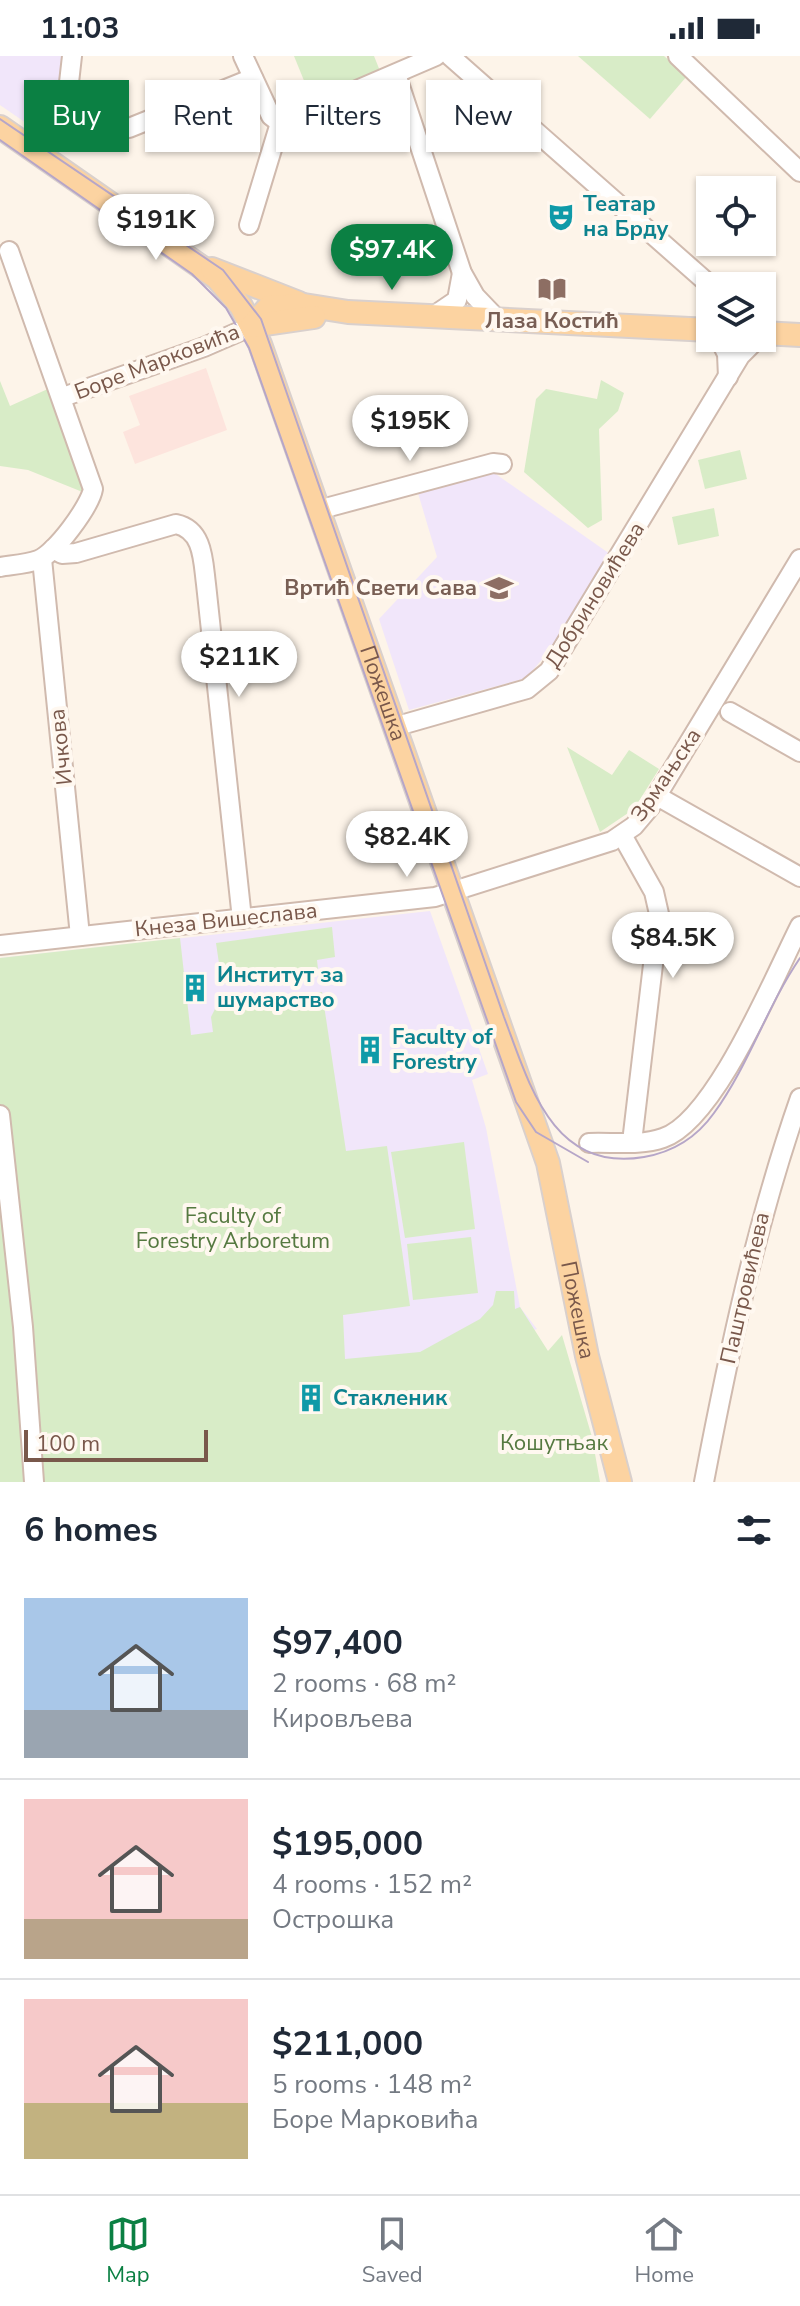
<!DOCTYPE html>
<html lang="en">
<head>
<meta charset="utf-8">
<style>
  :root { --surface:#fff; --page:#f2f2f3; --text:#1f2937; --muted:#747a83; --line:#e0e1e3; --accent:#0b8043 }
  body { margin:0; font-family:"Nunito Sans",sans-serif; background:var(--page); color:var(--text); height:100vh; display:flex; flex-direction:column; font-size:30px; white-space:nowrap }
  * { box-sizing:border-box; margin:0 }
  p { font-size:26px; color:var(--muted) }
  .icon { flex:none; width:44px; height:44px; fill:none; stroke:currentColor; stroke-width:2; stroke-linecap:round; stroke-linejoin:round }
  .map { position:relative; height:1426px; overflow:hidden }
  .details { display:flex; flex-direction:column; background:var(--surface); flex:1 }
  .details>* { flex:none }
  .banner { position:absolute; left:24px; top:24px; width:752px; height:72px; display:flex; gap:16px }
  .fabs { position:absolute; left:696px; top:120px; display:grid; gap:16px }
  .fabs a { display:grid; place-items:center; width:80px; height:80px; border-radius:0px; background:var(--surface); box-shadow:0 2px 6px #0004; font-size:40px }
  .scale { position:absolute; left:24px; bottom:20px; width:184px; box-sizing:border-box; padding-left:8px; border:4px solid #79584b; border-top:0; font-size:22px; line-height:28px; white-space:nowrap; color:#79584b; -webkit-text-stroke:6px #fff8f0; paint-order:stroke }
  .price { position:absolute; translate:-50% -68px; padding:0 18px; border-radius:28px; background:#fff; color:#222; font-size:26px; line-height:52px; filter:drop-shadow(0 2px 4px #0008) }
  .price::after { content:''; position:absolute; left:50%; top:48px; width:24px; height:18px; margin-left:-12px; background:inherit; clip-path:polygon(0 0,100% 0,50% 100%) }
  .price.selected { background:var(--accent); color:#fff }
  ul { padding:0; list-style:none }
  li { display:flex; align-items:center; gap:24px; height:200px; padding:0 24px }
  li+li { border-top:2px solid var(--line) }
  li span { display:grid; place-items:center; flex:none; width:224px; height:160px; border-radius:0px; color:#555 }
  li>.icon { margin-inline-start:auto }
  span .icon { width:96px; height:96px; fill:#fffc; stroke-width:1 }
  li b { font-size:34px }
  h2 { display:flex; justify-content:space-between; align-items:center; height:96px; padding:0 24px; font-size:34px }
  .chip { padding:0 28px; border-radius:0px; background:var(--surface); box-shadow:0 2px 6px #0004; font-size:28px; line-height:72px }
  .chip.selected { background:var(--accent); color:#fff }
  .status { display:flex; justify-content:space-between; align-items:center; height:56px; padding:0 40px; background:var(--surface); direction:ltr }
  .status svg { height:22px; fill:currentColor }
  .menu { display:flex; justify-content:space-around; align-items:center; height:112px; border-top:2px solid var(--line); background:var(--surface); font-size:22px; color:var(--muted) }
  .menu a { display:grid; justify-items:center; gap:4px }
  .menu .selected { color:var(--accent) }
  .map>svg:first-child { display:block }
  .commercial { fill:#fde4dd }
  .education { fill:#f1e6fa }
  .green { fill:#d8ecc7 }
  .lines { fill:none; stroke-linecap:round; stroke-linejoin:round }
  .minor-casing { stroke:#d0baae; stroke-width:22 }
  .major-casing { stroke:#d9d0cd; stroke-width:26 }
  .minor { stroke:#fff; stroke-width:18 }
  .major { stroke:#fcd3a1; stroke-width:22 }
  .tram { stroke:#b6a6c8; stroke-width:2 }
  .labels { text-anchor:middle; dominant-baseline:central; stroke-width:8; stroke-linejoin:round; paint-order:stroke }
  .culture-label { font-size:22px; font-weight:bold; fill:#0d838f; stroke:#fff8f0; text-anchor:start }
  .education-label { font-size:22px; font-weight:bold; fill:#785e54; stroke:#fff8f0 }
  .street-label { font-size:22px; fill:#79584b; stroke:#fff8f0 }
  .park-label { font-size:22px; fill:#557940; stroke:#fff8f0 }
</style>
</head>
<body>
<div class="status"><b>11:03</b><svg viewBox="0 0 49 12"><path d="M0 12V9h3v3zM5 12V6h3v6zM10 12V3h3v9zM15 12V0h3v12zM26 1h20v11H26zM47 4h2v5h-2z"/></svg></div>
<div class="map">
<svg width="800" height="1426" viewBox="0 0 800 1426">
  <rect width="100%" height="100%" fill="#fdf4e9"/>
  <!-- commercial -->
  <polygon class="commercial" points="206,312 227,374 135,408 123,376 140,369 129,340"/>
  <!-- education -->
  <g class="education">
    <polygon points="0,0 64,0 59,43 46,66 29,69 0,49"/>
    <polygon points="490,414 610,498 564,578 526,622 409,654 379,563 437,501 415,427"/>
    <polygon points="430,855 488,1018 472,1024 486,1072 520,1251 537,1273 74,1426 0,902"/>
  </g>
  <!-- green -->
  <g class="green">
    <polygon points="294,0 374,0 380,15 292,53 287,40 307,32"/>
    <polygon points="578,0 664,0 687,20 650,63"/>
    <polygon points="601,324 624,337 618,355 599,373 602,464 588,472 524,416 536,343 546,333 597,343"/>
    <polygon points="0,325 10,350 50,332 85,437 28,414 0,410"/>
    <polygon points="740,394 747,423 705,433 698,404"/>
    <polygon points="714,452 719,480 678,489 672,461"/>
    <polygon points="567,691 612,719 629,694 659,713 634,753 600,776"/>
    <polygon points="332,871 335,901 317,904 318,913 222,928 216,887"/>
    <polygon points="180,882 191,979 213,976 211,961 215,953 322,936 346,1095 387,1090 410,1250 343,1259 345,1303 420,1296 480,1263 493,1249 496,1235 514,1235 515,1253 520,1251 548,1295 562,1279 592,1381 600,1426 0,1426 0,902"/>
    <polygon points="464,1086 475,1173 405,1182 391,1096"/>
    <polygon points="471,1181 478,1237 413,1244 407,1188"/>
  </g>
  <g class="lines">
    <defs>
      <g id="minor">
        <polyline points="243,0 271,60 280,67"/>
        <polyline points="450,0 711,230"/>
        <polyline points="678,0 800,116"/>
        <polyline points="396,18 462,217 475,240 498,264"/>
        <polyline points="65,62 72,0"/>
        <polyline points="280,67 436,0"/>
        <polyline points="129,72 253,22"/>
        <polyline points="249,169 280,67"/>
        <polyline points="432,261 457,244 462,217"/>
        <polyline points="719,282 727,298 728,321"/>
        <polyline points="63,341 204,291 252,270"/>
        <polyline points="318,454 493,407 502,408"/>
        <path d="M53,493L62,498L76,497L176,468C204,474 203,506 206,528L242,863"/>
        <polyline points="42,503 80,880"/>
        <path d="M0,511C12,509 27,508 38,504C55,498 90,450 93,433L9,195"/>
        <polyline points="730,656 800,696"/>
        <polyline points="394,671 527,633 549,615 740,300 758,282"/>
        <polyline points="657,740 800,821"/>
        <polyline points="622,779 654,836 659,858 632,1086"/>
        <polyline points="0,889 435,841 612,785 634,770 650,751 800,503"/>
        <polyline points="0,1059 23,1271 34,1426"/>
        <path d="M589,1087C613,1086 640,1090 663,1082C715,1065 774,921 800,870"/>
        <path d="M704,1426C729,1295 756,1168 800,1042"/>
      </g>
      <g id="major">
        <path id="s1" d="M0,71L217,222L241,250L260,288L548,1107L587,1300L620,1426"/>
        <polyline points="212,213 299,247"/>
        <polyline points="252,270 269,251 304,249 348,256 710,274"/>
        <polyline points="252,270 314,261"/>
        <polyline points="762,277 800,279"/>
      </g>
    </defs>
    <!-- minor casing -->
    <use href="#minor" class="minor-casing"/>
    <!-- major casing -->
    <use href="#major" class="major-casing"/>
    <!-- minor -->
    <use href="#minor" class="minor"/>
    <!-- major -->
    <use href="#major" class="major"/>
    <!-- tram -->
    <g class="tram">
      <path d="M0,63L223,214L261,263L504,961C529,1027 552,1117 644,1101C673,1096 697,1081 714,1057C749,1009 767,950 800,902"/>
      <polyline points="0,84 192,218 226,252 249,292 516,1046 536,1076 588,1106"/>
    </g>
  </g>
  <!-- icons -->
  <defs>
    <symbol id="theatre-bare" viewBox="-9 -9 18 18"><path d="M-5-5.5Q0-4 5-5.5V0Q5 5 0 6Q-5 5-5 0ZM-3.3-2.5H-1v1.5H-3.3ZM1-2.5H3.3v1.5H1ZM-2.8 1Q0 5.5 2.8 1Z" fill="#0f9aa8" stroke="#fff8f0" stroke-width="2.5" paint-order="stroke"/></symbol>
    <symbol id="library-bare" viewBox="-9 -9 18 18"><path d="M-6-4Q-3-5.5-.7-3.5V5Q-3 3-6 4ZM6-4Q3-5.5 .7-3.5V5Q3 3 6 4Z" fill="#8d6e63" stroke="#fff8f0" stroke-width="2.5" paint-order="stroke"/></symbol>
    <symbol id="school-bare" viewBox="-9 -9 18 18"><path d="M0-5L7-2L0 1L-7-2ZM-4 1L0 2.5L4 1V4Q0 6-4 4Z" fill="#8d6e63" stroke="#fff8f0" stroke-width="2.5" paint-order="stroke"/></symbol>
    <symbol id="building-bare" viewBox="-9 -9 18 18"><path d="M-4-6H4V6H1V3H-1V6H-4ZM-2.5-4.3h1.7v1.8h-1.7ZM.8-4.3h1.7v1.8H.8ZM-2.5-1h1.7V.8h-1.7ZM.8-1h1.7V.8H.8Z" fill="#0f9aa8" stroke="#fff8f0" stroke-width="2.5" paint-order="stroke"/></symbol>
  </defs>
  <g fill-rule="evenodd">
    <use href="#theatre-bare" x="541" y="141" width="40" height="40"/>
    <use href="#library-bare" x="532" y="213" width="40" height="40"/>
    <use href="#school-bare" x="479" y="512" width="40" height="40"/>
    <use href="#building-bare" x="175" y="912" width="40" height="40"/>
    <use href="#building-bare" x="350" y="974" width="40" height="40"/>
    <use href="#building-bare" x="291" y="1322" width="40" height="40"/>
  </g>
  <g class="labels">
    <!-- culture labels -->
    <g class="culture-label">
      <text x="583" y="148">Театар<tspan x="583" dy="25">на Брду</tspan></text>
      <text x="217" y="919">Институт за<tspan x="217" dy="25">шумарство</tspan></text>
      <text x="392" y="981">Faculty of<tspan x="392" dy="25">Forestry</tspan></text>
      <text x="333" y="1342">Стакленик</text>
    </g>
    <!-- education labels -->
    <g class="education-label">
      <text x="552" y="265">Лаза Костић</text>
      <text x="477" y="532" text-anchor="end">Вртић Свети Сава</text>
    </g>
    <!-- street labels -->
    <g class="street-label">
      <text transform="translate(157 306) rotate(-21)">Боре Марковића</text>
      <text transform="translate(595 539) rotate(-58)">Добриновићева</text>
      <text stroke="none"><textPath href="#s1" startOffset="714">Пожешка</textPath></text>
      <text transform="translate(61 691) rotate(-96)">Ичкова</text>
      <text transform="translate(666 719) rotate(-56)">Зрмањска</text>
      <text transform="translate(226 864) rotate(-6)">Кнеза Вишеслава</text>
      <text transform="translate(745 1232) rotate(-77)">Паштровићева</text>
      <text stroke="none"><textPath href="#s1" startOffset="1362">Пожешка</textPath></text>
    </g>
    <!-- park labels -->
    <g class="park-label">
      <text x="233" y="1160">Faculty of<tspan x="233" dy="25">Forestry Arboretum</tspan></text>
      <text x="554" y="1387">Кошутњак</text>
    </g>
  </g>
</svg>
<div class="fabs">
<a><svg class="icon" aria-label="locate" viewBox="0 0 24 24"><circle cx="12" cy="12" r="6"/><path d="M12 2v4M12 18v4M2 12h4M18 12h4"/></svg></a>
<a><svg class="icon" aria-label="layers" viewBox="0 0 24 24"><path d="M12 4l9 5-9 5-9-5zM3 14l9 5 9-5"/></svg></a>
</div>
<div class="scale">100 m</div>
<b class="price" style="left:156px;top:206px">$191K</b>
<b class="price selected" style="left:392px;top:236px">$97.4K</b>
<b class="price" style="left:410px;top:407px">$195K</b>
<b class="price" style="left:239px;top:643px">$211K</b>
<b class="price" style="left:407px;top:823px">$82.4K</b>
<b class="price" style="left:673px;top:924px">$84.5K</b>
<div class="banner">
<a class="chip selected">Buy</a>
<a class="chip">Rent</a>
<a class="chip">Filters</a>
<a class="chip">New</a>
</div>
</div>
<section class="details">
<h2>6 homes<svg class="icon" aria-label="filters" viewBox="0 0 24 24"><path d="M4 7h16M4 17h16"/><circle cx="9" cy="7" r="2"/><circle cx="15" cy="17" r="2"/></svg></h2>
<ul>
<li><span style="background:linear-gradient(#a9c7e8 70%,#9aa5b1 0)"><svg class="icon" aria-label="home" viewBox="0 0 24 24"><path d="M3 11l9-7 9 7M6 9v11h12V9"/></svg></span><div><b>$97,400</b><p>2 rooms · 68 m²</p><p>Кировљева</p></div></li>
<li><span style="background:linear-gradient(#f6c9c9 75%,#b9a48a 0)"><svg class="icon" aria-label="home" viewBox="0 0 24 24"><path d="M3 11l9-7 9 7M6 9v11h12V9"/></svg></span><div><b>$195,000</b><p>4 rooms · 152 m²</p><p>Острошка</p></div></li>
<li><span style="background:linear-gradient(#f6c9c9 65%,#c2b280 0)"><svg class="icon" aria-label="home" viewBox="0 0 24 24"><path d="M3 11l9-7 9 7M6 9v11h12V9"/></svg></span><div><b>$211,000</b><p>5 rooms · 148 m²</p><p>Боре Марковића</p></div></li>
</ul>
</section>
<nav class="menu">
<a class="selected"><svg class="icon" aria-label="map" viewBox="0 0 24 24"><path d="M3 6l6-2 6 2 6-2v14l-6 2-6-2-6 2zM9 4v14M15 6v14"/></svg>Map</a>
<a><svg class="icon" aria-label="saved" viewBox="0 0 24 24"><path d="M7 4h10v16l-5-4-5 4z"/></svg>Saved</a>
<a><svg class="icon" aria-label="home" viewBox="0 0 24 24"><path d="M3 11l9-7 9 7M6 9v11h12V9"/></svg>Home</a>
</nav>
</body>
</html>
